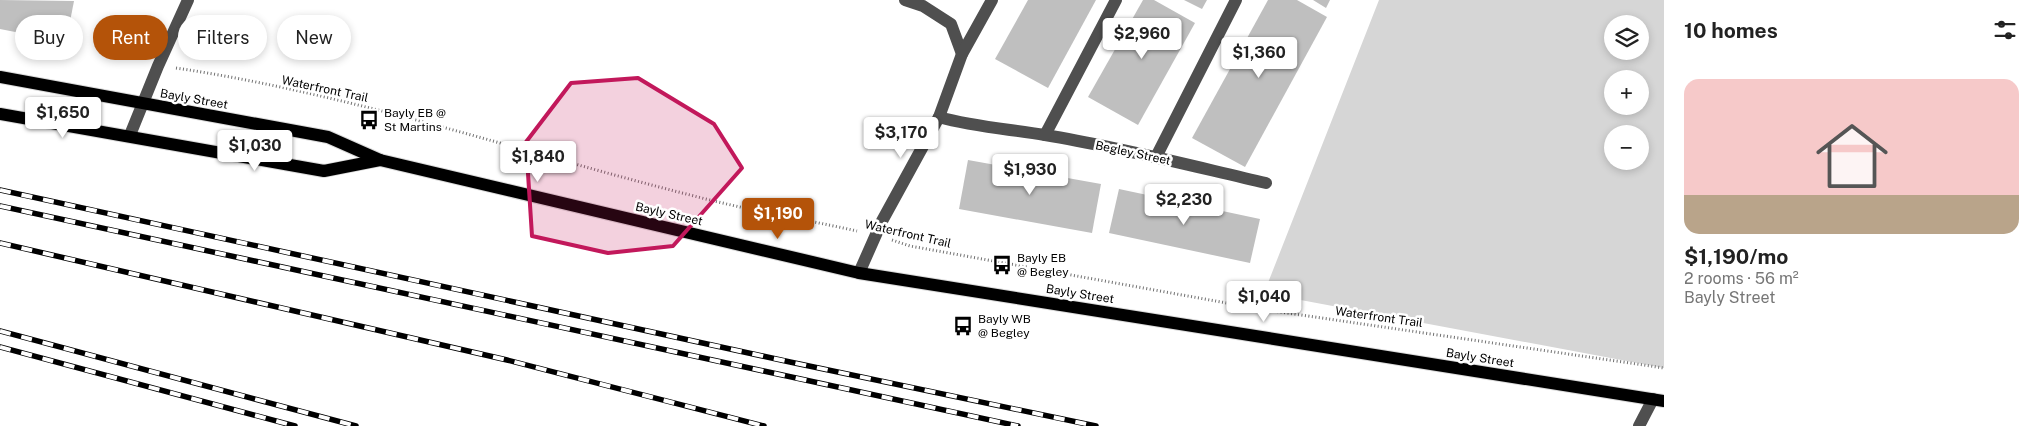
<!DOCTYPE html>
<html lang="en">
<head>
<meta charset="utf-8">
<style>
  :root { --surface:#fff; --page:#f2f2f2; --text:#222; --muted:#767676; --accent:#b45309 }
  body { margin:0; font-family:"Public Sans",sans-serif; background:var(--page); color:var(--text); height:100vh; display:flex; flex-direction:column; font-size:19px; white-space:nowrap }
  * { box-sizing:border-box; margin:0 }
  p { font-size:16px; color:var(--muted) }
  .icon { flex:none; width:28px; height:28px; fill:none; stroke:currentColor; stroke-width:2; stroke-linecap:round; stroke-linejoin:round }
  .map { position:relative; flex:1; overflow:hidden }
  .drawer { display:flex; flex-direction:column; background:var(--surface); width:375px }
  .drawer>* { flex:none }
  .hud { position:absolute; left:15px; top:15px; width:475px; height:45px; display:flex; gap:10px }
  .buttons { position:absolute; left:1604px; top:15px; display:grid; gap:10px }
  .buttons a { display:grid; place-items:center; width:45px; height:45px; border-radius:50%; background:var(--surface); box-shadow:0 2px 8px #0003; font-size:25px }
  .price { position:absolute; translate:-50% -42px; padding:0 11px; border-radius:5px; background:#fff; color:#222; font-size:16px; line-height:32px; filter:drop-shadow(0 1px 2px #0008) }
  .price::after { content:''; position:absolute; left:50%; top:30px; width:15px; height:11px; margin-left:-8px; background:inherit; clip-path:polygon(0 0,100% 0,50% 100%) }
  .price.active { background:var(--accent); color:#fff }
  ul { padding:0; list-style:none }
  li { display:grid; align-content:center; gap:10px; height:265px; padding:0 20px }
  li span { display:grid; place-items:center; height:155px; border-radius:15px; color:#555 }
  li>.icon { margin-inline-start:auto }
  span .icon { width:90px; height:90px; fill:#fffc; stroke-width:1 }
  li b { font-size:21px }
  h2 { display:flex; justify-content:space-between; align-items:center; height:60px; padding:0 20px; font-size:21px }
  .pill { padding:0 18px; border-radius:22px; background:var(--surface); box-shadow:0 2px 8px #0003; font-size:18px; line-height:45px }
  .pill.active { background:var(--accent); color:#fff }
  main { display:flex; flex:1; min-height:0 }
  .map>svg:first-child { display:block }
  .green { fill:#d6d6d6; fill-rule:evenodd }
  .building { fill:#bfbfbf }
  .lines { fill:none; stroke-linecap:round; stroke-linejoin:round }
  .major-casing { stroke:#dbdbdb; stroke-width:14 }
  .path { stroke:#717171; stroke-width:3; stroke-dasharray:1 2.5; stroke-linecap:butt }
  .minor { stroke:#4f4f4f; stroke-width:12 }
  .major { stroke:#000; stroke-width:12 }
  .rail-casing { stroke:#000; stroke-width:5.5 }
  .rail { stroke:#fff; stroke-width:4; stroke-dasharray:11; stroke-linecap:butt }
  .marked { fill:#c2185b; fill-opacity:0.2; stroke:#c2185b; stroke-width:4; stroke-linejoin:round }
  .labels { text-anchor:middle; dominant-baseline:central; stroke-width:5; stroke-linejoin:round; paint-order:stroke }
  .street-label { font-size:12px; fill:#000; stroke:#fff }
  .poi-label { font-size:12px; fill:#000; stroke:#fff; text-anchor:start }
</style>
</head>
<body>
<main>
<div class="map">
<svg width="1664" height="426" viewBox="0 0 1664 426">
  <rect width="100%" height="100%" fill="#fff"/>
  <!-- green -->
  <path class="green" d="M1379,0H1664V368L1264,293ZM1612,24H1640V51H1612ZM1612,79H1640V106H1612ZM1612,134H1640V161H1612Z"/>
  <!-- building -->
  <g class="building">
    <polygon points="0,0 74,1 66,42 0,29"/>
    <polygon points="1028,0 1096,0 1048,88 995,59"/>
    <polygon points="1143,0 1154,0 1195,23 1138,125 1088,97"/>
    <polygon points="1184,0 1207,0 1202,9"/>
    <polygon points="1268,0 1297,0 1327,17 1245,167 1192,138"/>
    <polygon points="1313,0 1330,0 1326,8"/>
    <polygon points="968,160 1101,184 1092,233 959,209"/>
    <polygon points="1119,189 1260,219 1250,263 1109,233"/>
  </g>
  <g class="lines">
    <defs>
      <g id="major">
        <polyline points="0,77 328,137 380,160 859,273 1664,401"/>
        <polyline points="0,114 324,171 380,160"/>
      </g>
    </defs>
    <!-- major casing -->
    <use href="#major" class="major-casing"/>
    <!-- path -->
    <g class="path">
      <path d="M176,68C358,95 532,156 710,200C758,212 808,220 857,231"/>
      <polyline points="892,240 910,246 1260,309 1664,368"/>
    </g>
    <!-- minor -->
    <g class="minor">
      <polyline points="905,0 923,6 951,24 962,54"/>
      <path d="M939,117C974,127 1009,129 1045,135C1119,147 1192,166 1266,183"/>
      <polyline points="130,135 158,66 188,0"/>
      <polyline points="1045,135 1116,0"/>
      <polyline points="1156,157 1236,0"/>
      <polyline points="859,273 882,221 939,117 962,54 992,0"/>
      <polyline points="1639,426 1653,399"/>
    </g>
    <!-- major -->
    <use href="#major" class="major"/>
    <defs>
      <g id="rail">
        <polyline points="0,190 790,362 1096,426"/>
        <polyline points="0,206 1018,426"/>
        <polyline points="0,243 507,360 764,426"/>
        <polyline points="0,331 356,426"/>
        <polyline points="0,347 295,426"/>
      </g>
    </defs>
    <!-- rail casing -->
    <use href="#rail" class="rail-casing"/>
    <!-- rail -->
    <use href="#rail" class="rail"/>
  </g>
  <!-- marked area -->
  <path class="marked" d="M638,78L714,124L742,168L673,246L608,253L532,236L526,142L571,83Z"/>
  <!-- icons -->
  <defs>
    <symbol id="bus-bare" viewBox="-9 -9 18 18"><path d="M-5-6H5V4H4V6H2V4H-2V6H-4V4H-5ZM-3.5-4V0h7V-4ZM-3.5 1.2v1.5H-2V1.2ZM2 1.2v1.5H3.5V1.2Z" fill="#000" stroke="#fff" stroke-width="2.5" paint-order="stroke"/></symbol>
  </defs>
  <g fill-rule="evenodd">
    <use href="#bus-bare" x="355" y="106" width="28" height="28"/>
    <use href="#bus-bare" x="988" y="251" width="28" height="28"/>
    <use href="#bus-bare" x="949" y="312" width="28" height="28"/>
  </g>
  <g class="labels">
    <!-- street labels -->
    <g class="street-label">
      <text transform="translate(325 89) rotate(12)">Waterfront Trail</text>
      <text transform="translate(194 99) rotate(10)">Bayly Street</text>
      <text transform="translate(1133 153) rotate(12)">Begley Street</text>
      <text transform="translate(669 214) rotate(13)">Bayly Street</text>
      <text transform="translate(908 234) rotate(13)">Waterfront Trail</text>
      <text transform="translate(1080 294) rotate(9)">Bayly Street</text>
      <text transform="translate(1379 317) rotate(8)">Waterfront Trail</text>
      <text transform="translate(1480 358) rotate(9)">Bayly Street</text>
    </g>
    <!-- poi labels -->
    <g class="poi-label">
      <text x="384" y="113">Bayly EB @<tspan x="384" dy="14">St Martins</tspan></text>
      <text x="1017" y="258">Bayly EB<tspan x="1017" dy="14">@ Begley</tspan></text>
      <text x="978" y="319">Bayly WB<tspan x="978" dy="14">@ Begley</tspan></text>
    </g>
  </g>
</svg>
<div class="buttons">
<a><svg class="icon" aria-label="layers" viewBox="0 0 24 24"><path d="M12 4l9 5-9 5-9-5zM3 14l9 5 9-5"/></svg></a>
<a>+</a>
<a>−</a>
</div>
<b class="price" style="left:1142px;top:60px">$2,960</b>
<b class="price" style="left:1259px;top:79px">$1,360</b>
<b class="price" style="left:63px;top:139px">$1,650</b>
<b class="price" style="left:901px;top:159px">$3,170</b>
<b class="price" style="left:255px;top:172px">$1,030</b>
<b class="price" style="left:538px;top:183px">$1,840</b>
<b class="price" style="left:1030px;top:196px">$1,930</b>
<b class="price" style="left:1184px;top:226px">$2,230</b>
<b class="price active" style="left:778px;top:240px">$1,190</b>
<b class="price" style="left:1264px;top:323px">$1,040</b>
<div class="hud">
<a class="pill">Buy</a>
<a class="pill active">Rent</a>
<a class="pill">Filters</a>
<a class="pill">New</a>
</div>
</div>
<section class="drawer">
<h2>10 homes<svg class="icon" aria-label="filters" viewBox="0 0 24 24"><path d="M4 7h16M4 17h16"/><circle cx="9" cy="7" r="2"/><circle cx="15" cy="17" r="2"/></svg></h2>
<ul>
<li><span style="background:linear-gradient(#f6c9c9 75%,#b9a48a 0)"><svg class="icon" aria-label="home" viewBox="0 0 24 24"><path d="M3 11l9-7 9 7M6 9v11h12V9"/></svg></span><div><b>$1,190/mo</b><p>2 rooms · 56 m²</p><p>Bayly Street</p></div></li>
</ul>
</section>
</main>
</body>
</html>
